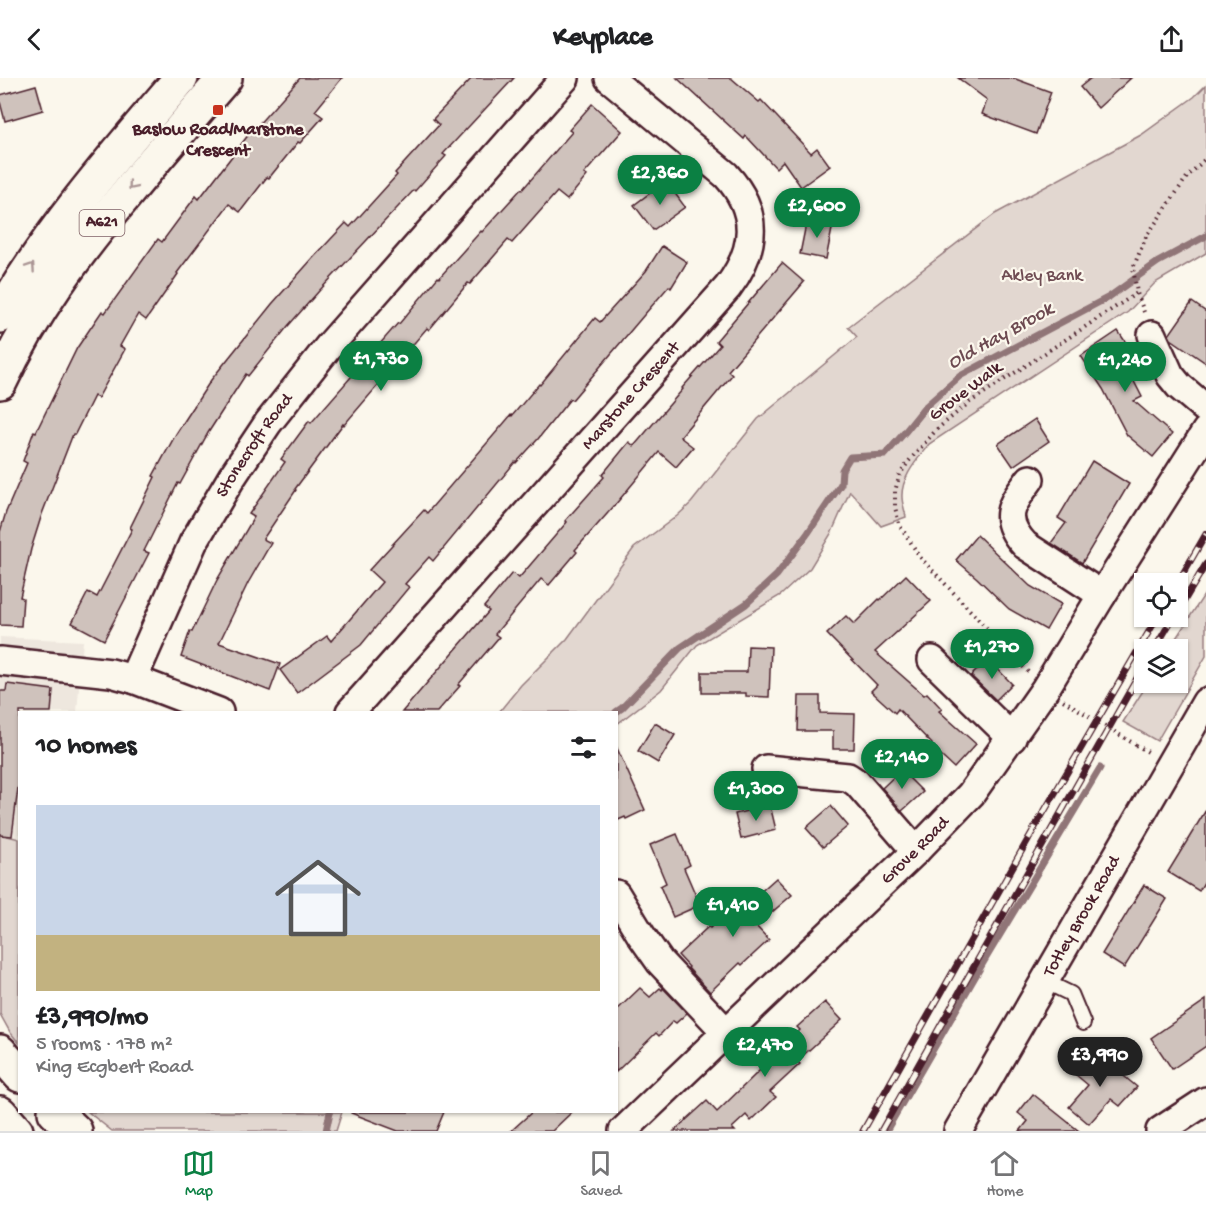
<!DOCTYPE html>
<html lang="en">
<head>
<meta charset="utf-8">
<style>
  :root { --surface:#fff; --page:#f2f2f2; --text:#202124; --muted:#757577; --line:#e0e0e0; --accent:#0b8043 }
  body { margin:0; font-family:"Gochi Hand",sans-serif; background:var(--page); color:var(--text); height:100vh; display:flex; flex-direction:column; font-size:22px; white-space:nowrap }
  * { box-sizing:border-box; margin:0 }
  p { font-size:20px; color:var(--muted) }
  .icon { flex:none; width:33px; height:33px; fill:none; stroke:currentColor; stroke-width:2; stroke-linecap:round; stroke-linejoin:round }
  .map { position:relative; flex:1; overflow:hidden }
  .details { position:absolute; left:18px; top:633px; width:600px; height:402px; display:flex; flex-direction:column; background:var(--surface); border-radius:0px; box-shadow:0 2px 4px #0004 }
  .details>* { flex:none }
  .tools { position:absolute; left:1134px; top:495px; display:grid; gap:12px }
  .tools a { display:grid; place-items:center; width:54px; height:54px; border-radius:0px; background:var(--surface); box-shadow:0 2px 4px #0004; font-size:30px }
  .price { position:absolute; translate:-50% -51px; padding:0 14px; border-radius:21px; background:var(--accent); color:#fff; font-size:20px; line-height:39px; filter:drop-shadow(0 2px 3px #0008) }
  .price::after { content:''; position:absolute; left:50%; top:36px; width:18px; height:14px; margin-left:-9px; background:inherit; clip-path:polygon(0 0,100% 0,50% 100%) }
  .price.active { background:#222; color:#fff }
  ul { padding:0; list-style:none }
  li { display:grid; align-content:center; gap:12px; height:318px; padding:0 18px }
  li+li { border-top:2px solid var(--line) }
  li span { display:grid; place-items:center; height:186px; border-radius:0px; color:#555 }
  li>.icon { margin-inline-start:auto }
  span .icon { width:108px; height:108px; fill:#fffc; stroke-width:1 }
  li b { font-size:26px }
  h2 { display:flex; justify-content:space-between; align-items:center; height:72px; padding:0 18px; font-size:26px }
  header { display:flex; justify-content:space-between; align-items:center; height:78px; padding:0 18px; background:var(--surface); font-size:27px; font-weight:800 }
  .tab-bar { display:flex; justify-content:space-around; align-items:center; height:84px; border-top:2px solid var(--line); background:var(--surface); font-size:16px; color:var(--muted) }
  .tab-bar a { display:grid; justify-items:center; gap:3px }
  .tab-bar .active { color:var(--accent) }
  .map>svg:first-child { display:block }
  .built { fill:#eee7de }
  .green { fill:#e2d7d0; stroke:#967b7e; stroke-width:1.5 }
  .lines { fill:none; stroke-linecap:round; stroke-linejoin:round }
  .stream { stroke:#907477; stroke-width:7 }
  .building { fill:#cfc2bc; stroke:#4a1f2b; stroke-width:1.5 }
  .lane-casing { stroke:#4a1f2b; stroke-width:18 }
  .street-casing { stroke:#4a1f2b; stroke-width:32 }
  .primary-casing { stroke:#4a1f2b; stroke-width:38 }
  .path { stroke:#4a1f2b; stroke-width:4; stroke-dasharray:1.5 4.5; stroke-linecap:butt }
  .lane { stroke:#fbf7ec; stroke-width:14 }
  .street { stroke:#fbf7ec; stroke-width:27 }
  .primary { stroke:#fbf7ec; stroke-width:33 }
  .rail-casing { stroke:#4a1f2b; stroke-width:7 }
  .rail { stroke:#fbf7ec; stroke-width:4.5; stroke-dasharray:14; stroke-linecap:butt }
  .path-bridge { stroke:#4a1f2b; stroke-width:4; stroke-dasharray:1.5 4.5; stroke-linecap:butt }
  .oneway { stroke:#ab9695 }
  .poi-dot { fill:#c8321e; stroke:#fbf7ec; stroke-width:2 }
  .labels { text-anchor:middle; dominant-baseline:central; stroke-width:4.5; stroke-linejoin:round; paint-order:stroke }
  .shield { fill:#fbf7ec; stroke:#7f6065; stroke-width:1.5 }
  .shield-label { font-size:16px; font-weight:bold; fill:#4a1f2b }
  .poi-label { font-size:18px; font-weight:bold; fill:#4a1f2b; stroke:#fbf7ec }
  .park-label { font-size:18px; fill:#704d54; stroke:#fbf7ec }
  .street-label { font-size:18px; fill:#4a1f2b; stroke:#fbf7ec }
  .water-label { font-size:20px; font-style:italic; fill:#6d4a51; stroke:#fbf7ec }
</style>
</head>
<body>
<header><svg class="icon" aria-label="back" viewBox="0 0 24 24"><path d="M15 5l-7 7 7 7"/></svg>Keyplace<svg class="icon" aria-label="share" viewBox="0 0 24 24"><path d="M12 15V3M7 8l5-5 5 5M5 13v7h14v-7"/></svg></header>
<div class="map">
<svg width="1206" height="1053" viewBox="0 0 1206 1053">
  <rect width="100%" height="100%" fill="#fbf7ec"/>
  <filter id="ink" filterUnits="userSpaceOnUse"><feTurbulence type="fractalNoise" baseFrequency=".0167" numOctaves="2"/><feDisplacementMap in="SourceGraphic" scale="12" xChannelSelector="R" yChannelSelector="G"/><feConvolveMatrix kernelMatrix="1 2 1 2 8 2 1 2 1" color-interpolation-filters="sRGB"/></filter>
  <g filter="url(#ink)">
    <!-- built -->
    <polygon class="built" points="0,559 83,563 77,634 20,634 19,761 0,756"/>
    <!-- green -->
    <g class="green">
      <path d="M1206,7V175L1155,205L1128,234L929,366C918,381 901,399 902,419C902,426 905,432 906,439L881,448L850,413L832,454L810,490L781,517L697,567L661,612L617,646L616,634H499L521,607L567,561L634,470L677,438L691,425L758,341L857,259L848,249L995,136L1141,57L1194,19Z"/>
      <polygon points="1206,514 1206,578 1157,663 1123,644 1148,605 1178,604 1178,572 1169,571"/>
      <polygon points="0,756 19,761 19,965 10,954 0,936"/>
      <polygon points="88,1034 342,1034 336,1053 112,1053"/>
    </g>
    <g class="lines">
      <!-- stream -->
      <g class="stream">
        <polyline points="616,634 622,630 680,570 746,526 777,497 808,455 841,406 842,392 850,379 885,377 905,354 926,328 960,298 1109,219 1158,184 1206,158"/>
        <polyline points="326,1053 330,1034"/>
        <polyline points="886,1053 983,885 1100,690"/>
      </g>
    </g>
    <!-- building -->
    <g class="building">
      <polygon points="300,0 342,0 315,33 323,39 300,65 298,64 269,100 267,99 240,134 229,126 177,195 178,196 146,242 138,236 120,268 125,271 98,320 94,318 75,356 73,356 42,436 31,471 20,519 23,520 21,548 0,547 0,454 6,434 27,385 23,383 34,353 36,354 77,270 102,233 105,235 158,161 162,164 196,118 199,121 256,47 257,48"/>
      <polygon points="472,0 514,0 443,76 446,78 415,113 414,112 319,213 288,248 248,298 246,296 208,355 180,406 178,405 144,473 149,475 104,562 72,545 88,514 97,519 132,451 130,450 155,399 153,398 176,356 211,302 272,226 313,180 346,145 350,149 397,97 395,95 439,47 433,41"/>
      <polygon points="677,0 731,0 759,24 761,22 811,75 817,70 830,88 801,109 783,83 776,90 746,58 744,61"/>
      <polygon points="958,0 1013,0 1051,14 1036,56 982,36 987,22"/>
      <polygon points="1091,0 1131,0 1098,30 1080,9"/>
      <polygon points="36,7 43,32 5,43 0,24 0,17"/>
      <polygon points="592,26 622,53 584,96 587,98 567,122 557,114 512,165 508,162 470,206 468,205 429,252 427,250 344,347 343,346 295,411 296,412 263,461 271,465 248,505 219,565 280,586 270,613 181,579 190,553 192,554 217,502 254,439 249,436 285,384 281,381 309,343 311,345 398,245 399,246 438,199 439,200 481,153 482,154 521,111 522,112 572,54 569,52"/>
      <polygon points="666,103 685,129 653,152 634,127"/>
      <polygon points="807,141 833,146 826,181 800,176"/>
      <polygon points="662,168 687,184 671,210 669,208 644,237 572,322 570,321 538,361 516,385 515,384 433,483 429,479 405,506 409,509 361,567 297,615 280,592 327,558 331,563 382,504 369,492 424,432 427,435 511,337 512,338 539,306 540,307 595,240 600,244 646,193"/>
      <polygon points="782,185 804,204 728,293 732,297 680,359 693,369 676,389 659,374 615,427 575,472 577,474 549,507 541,501 495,556 499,559 458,607 460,608 437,634 402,634 489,533 484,529 512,495 519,500 567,444 565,443 604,399 602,397 629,364 634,368 658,340 683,311 682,310 720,267 716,263"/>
      <polygon points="1192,224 1206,234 1206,285 1171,261 1169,257"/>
      <polygon points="1118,253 1133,275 1123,282 1142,319 1134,323 1172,356 1153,379 1127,357 1103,311 1081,278"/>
      <polygon points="1035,341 1049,363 1013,388 998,366"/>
      <polygon points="1092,383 1129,406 1082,485 1051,465 1066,445 1058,440"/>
      <polygon points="977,457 1030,508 1061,526 1046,552 1009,531 977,500 956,482"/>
      <polygon points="906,497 931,523 875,574 924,617 927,615 942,631 939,633 976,666 954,690 930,668 932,666 898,631 895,635 871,613 877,607 827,556 846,538 854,546 879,521 880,522"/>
      <polygon points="748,568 771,569 769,619 746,618 746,615 702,615 702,594 747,594"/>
      <polygon points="988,581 1012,606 996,622 971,598"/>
      <polygon points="7,606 53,612 51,634 20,634 20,710 18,710 12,758 0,757 0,613 6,613"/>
      <polygon points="799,618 820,618 820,635 855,636 854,671 833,671 833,653 798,653"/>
      <polygon points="655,645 675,657 658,685 638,673"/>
      <polygon points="616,668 645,732 626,741 625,739 616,743"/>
      <polygon points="901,692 923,714 902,733 882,710"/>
      <polygon points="770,727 776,752 741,761 735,736"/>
      <polygon points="831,728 848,748 823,769 806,750"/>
      <polygon points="1206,732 1206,801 1199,813 1168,794"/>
      <polygon points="677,756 690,787 684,790 700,827 673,839 660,808 666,805 650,767"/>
      <polygon points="776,800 792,817 756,848 769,862 742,887 740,885 710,914 688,890 689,889 678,877 709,848 710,850 732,830 737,835"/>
      <polygon points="1144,807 1167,821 1124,890 1102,876"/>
      <polygon points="640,910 650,919 660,910 662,912 663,910 687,935 676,945 673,943 659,958 656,955 616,994 616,933"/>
      <polygon points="1206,922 1206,968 1172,991 1151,960"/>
      <polygon points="825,924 842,942 797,983 800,986 770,1014 776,1019 751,1043 746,1037 732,1050 735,1053 674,1053 707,1023 717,1034 760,992 759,990 800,952 797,949"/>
      <polygon points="1095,974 1137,1009 1120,1028 1111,1021 1089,1046 1069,1029 1088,1007 1076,997"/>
      <polygon points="1033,1016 1079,1053 1020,1053 1028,1043 1018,1035"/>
      <polygon points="351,1034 444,1034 436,1053 398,1053 351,1035"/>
      <polygon points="532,1034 572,1034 552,1053 511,1053"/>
    </g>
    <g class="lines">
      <defs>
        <polyline id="lane" points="1044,903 1071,916 1083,945"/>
        <g id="street">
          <polyline points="1152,257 1170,297 1179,308 1206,331"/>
          <path d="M1030,401C1011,427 1000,440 1025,467L1102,517"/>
          <polyline points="932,582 1012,660"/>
          <polyline points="0,583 111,595 133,601 219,634"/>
          <path id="s1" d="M133,601L193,465L232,399L268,345L329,268L565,0"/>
          <path id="s2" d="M350,634L728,209C757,170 759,133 726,97L609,0"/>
          <polyline points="766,691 848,699 857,705 916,773"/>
          <polyline points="616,816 641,857 660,884 726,954"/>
          <path id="s3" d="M623,1053L916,773L971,716L1045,611L1102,517L1206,353"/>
          <path id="s4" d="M958,1053L1206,624"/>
          <polyline points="1160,1053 1206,1023"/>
        </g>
        <g id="primary">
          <path d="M0,238C50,151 116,76 181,0"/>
          <path d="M0,304C32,235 78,173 127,115C159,76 192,38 225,0"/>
          <polyline points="0,974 20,997"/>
          <polyline points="55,1034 75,1053"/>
          <polyline points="0,1035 16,1053"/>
        </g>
      </defs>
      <!-- lane casing -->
      <use href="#lane" class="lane-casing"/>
      <!-- street casing -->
      <use href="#street" class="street-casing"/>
      <!-- primary casing -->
      <use href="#primary" class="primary-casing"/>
      <!-- path -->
      <g class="path">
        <polyline points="1144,234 1137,215 1133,190 1146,159 1187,99 1206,80"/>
        <polyline points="1028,594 920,479 899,446 895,429 895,413 900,396 909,383 937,351 970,324 1137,215"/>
        <polyline points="1136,667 1148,674"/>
      </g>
      <!-- lane -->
      <use href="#lane" class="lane"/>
      <!-- street -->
      <use href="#street" class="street"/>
      <!-- primary -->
      <use href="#primary" class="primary"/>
      <defs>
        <g id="rail">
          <polyline points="1177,506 1206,456"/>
          <polyline points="1178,533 1206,486"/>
          <polyline points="1154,572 1174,538"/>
          <polyline points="863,1053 1034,751 1158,538"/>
          <polyline points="881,1053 1144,588"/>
        </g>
      </defs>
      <!-- rail casing -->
      <use href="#rail" class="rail-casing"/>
      <!-- rail -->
      <use href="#rail" class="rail"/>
      <!-- path-bridge -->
      <polyline class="path-bridge" points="1058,619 1136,667"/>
    </g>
    <!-- one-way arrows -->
    <defs><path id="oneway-chevron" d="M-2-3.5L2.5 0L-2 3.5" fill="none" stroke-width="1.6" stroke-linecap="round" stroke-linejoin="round" transform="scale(1.5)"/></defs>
    <g class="oneway">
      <use href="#oneway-chevron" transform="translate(132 108) rotate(130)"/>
      <use href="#oneway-chevron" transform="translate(31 189) rotate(-56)"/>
    </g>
  </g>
  <!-- markers -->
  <rect class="poi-dot" x="212" y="26" width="12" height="12" rx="3"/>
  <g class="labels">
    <!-- shield labels -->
    <rect class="shield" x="79.5" y="132" width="45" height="26" rx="4.5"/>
    <g class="shield-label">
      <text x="102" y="145">A621</text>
    </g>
    <!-- poi labels -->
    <g class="poi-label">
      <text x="218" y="52">Baslow Road/Marstone<tspan x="218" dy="21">Crescent</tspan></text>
    </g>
    <!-- park labels -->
    <g class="park-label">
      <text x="1042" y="198">Akley Bank</text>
    </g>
    <!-- street labels -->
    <g class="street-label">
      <text transform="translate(966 314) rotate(-37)">Grove Walk</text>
      <text stroke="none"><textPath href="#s2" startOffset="423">Marstone Crescent</textPath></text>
      <text stroke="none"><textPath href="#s1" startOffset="264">Stonecroft Road</textPath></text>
      <text stroke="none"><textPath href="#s3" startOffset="405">Grove Road</textPath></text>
      <text stroke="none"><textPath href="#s4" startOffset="248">Totley Brook Road</textPath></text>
    </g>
    <!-- water labels -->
    <g class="water-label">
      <text transform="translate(1001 259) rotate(-29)">Old Hay Brook</text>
    </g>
  </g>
</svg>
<div class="tools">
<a><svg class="icon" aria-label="locate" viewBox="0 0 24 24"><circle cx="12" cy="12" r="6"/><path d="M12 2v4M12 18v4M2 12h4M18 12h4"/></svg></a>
<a><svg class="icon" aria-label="layers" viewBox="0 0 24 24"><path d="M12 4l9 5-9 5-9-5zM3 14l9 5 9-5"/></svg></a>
</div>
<b class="price" style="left:660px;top:128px">£2,360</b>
<b class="price" style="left:817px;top:161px">£2,600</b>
<b class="price" style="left:381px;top:314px">£1,730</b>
<b class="price" style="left:1125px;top:315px">£1,240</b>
<b class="price" style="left:992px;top:602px">£1,270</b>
<b class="price" style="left:902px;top:712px">£2,140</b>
<b class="price" style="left:756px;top:744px">£1,300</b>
<b class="price" style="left:733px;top:860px">£1,410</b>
<b class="price" style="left:765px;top:1000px">£2,470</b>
<b class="price active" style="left:1100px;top:1010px">£3,990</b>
<section class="details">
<h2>10 homes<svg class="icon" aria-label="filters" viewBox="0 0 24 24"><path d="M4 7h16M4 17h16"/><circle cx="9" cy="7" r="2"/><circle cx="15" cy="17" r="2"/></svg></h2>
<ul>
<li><span style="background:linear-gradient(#c9d6e8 70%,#c2b280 0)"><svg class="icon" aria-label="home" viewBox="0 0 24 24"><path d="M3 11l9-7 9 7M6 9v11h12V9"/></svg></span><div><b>£3,990/mo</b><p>5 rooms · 178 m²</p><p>King Ecgbert Road</p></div></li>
</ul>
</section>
</div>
<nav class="tab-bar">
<a class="active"><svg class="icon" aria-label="map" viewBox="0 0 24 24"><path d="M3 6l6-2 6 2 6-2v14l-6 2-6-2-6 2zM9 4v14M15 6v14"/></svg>Map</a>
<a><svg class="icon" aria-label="saved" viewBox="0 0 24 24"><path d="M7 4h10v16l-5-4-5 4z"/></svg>Saved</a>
<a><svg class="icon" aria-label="home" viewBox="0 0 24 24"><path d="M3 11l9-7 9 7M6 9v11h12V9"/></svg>Home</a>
</nav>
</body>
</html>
